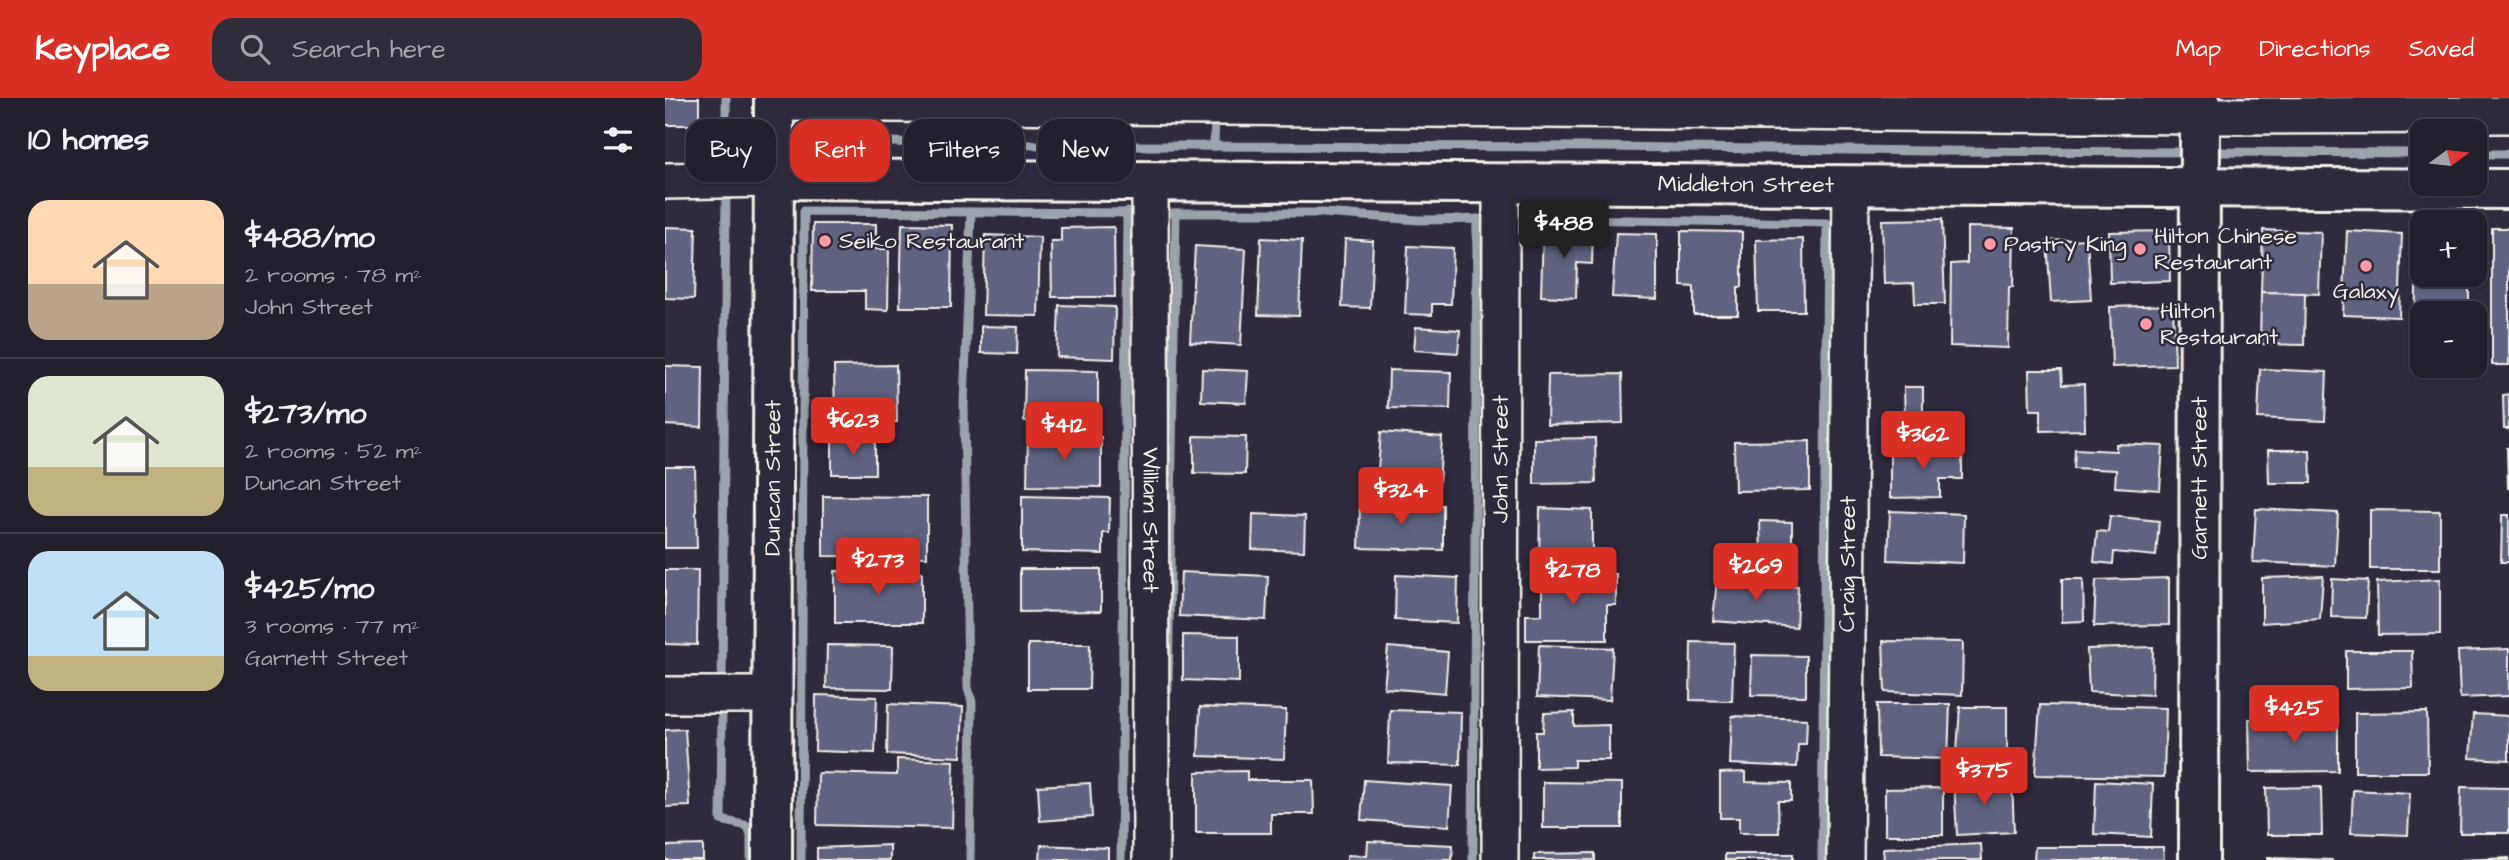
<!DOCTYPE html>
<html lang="en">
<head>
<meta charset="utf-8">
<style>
  :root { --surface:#23202e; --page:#2f2d3a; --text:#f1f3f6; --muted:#a3a3aa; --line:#403e4a; --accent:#d93025 }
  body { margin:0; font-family:"Architects Daughter",sans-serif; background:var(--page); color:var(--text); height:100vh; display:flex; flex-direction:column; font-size:26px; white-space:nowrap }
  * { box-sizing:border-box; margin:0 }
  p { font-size:23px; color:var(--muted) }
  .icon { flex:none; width:38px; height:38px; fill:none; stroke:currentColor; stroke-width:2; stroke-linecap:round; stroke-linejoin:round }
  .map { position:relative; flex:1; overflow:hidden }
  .panel { display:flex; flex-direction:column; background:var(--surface); width:665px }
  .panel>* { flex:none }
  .guide { position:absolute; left:21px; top:21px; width:665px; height:63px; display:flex; gap:14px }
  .needle { width:46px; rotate:75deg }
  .controls { position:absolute; left:1745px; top:21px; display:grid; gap:14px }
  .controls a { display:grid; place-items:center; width:77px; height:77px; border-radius:14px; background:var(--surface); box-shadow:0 2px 5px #0004,0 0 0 2px var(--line); font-size:35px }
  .price { position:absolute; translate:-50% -60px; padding:0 16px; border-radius:7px; background:var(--accent); color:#fff; font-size:23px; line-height:46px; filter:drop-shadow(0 2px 4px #0008) }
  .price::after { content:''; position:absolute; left:50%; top:42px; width:21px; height:16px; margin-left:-10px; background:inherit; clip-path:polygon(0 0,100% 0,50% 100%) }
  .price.selected { background:#222; color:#fff }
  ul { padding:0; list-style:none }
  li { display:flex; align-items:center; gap:21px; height:175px; padding:0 28px }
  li+li { border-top:2px solid var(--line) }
  li span { display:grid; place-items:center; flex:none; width:196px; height:140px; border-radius:21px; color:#555 }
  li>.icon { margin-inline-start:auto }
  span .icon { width:84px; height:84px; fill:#fffc; stroke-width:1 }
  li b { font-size:30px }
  h2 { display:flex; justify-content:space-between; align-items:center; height:84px; padding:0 28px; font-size:30px }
  .tag { padding:0 24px; border-radius:21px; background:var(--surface); box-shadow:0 2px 5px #0004,0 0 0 2px var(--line); font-size:24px; line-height:63px }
  .tag.selected { background:var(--accent); color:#fff }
  header { display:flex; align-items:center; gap:42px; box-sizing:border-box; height:98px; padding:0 35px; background:var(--accent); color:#fff }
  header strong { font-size:33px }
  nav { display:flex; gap:38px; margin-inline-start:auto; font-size:24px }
  .search { width:490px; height:63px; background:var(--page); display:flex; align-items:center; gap:18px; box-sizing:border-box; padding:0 24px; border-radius:21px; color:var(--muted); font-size:26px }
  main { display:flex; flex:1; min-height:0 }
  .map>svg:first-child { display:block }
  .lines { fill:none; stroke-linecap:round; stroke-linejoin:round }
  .stream { stroke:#9ba4ad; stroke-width:9 }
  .building { fill:#5e6480; stroke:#f4f1e8; stroke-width:2 }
  .minor-casing { stroke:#f4f1e8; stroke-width:40 }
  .tertiary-casing { stroke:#f4f1e8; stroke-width:44 }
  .minor { stroke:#2f2a3d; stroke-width:35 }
  .tertiary { stroke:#2f2a3d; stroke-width:38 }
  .poi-dot { fill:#ff9aa2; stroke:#2f2a3d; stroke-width:2.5 }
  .labels { text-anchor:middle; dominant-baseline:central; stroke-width:5; stroke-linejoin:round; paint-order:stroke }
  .street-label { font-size:23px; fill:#f4f1e8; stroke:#2f2a3d }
  .poi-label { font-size:23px; fill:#f4f1e8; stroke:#2f2a3d; text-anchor:start }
</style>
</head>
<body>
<header>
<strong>Keyplace</strong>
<div class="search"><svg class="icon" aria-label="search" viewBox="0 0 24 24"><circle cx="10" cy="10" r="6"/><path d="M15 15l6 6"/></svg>Search here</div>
<nav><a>Map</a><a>Directions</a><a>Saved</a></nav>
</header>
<main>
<section class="panel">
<h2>10 homes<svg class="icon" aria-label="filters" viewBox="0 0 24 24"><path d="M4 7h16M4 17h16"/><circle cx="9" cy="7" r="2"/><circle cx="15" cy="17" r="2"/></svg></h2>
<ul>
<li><span style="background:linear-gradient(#ffd9b3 60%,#b9a48a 0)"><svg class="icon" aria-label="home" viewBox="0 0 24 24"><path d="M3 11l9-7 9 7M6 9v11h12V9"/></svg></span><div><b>$488/mo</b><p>2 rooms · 78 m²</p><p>John Street</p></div></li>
<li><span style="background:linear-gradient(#dfe7d0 65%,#c2b280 0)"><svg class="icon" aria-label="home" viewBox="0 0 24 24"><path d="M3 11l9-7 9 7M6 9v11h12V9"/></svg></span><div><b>$273/mo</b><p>2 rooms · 52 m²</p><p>Duncan Street</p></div></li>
<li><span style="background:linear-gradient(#bfe0f5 75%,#c2b280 0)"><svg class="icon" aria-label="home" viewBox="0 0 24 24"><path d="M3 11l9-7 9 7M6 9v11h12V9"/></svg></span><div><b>$425/mo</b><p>3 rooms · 77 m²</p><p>Garnett Street</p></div></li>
</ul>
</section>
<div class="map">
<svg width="1844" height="762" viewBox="0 0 1844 762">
  <rect width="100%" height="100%" fill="#2f2a3d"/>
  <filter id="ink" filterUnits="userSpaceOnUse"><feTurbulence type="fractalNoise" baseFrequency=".0143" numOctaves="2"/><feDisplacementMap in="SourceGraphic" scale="14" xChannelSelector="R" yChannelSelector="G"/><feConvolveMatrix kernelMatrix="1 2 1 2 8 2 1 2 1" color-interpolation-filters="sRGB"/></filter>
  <g filter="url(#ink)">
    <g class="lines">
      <!-- stream -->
      <g class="stream">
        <polyline points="61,0 61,75"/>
        <polyline points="61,41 101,42"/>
        <polyline points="119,42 426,48 937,49 1264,53 1526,54"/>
        <polyline points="549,48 550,15"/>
        <polyline points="1543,54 1757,55"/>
        <polyline points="1810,56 1844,56"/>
        <polyline points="492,115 658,115 754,122 828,121"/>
        <polyline points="842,120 1162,125 1157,762"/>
        <polyline points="57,590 61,89"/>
        <polyline points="503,592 511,115"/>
        <polyline points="57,604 56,722 83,728 86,737 86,762"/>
        <polyline points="136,762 139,113 478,115"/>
        <polyline points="305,762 307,604 303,590 299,308 306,114"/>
        <polyline points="456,762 462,114"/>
        <polyline points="808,762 812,121"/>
      </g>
    </g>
    <!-- building -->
    <g class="building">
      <rect x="0" y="0" width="34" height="27"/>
      <polygon points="1277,121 1280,206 1250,206 1249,185 1219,186 1217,122"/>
      <polygon points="148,126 211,126 211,151 224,151 223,212 200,211 200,193 147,193"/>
      <polygon points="237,126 287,127 286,209 235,209"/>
      <polygon points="0,129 31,130 29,201 0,200"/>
      <polygon points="449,129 450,199 387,199 386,143 396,143 396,130"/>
      <polygon points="1302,129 1349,130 1348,189 1344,189 1343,250 1285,248 1286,166 1302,165"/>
      <polygon points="878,130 928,132 927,166 912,165 911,200 876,198"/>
      <rect x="1827" y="130" width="17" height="137"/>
      <polygon points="1598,132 1656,134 1654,196 1596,194"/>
      <polygon points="1016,133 1077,134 1077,189 1073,189 1073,217 1029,217 1029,189 1016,188"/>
      <polygon points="1504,133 1505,183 1445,185 1444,134"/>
      <polygon points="1682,133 1737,136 1734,219 1678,217"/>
      <polygon points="1752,133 1757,133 1757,177 1804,177 1804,215 1757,215 1757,245 1750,245"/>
      <polygon points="951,135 992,136 992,201 947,199"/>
      <polygon points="320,137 375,139 373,218 318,217"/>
      <polygon points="596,140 637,142 634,218 593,217"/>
      <polygon points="680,141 708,143 705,210 677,209"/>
      <polygon points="1138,141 1139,213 1093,213 1091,142"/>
      <polygon points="1422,141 1426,202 1386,204 1382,143"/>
      <polygon points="530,148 581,151 576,247 525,244"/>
      <polygon points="743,148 788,150 786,206 767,206 767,217 740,216"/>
      <polygon points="1596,194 1640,195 1639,247 1595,246"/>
      <polygon points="394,207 450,209 449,261 392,259"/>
      <polygon points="1508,207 1510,267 1447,269 1445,209"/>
      <polygon points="316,228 353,229 352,256 316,255"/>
      <polygon points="751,229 795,232 793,255 749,252"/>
      <polygon points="231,267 232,324 170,325 169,268"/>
      <polygon points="0,268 38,269 37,329 0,327"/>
      <polygon points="537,271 583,273 581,305 536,303"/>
      <polygon points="1595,271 1662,274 1660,323 1593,320"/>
      <polygon points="360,272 433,273 433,324 359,323"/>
      <polygon points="724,272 786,274 785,311 723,310"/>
      <polygon points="1364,272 1396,272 1397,287 1419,286 1420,332 1376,333 1376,312 1365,312"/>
      <polygon points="957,276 958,325 882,327 883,277"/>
      <polygon points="1239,289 1258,289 1258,324 1240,325"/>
      <polygon points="1844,296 1844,331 1839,331 1838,297"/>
      <polygon points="716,334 777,339 774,388 712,384"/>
      <polygon points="363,338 436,339 436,389 362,388"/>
      <polygon points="529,338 581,339 580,376 529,375"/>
      <polygon points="930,340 931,385 869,386 869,341"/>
      <rect x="167" y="342" width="43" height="34"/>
      <polygon points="1145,343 1145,392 1070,393 1069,344"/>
      <polygon points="1451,346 1498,348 1495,392 1450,389 1451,372 1409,370 1410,351 1451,353"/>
      <polygon points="1842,350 1844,350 1844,390 1843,390"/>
      <polygon points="1225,351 1297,351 1297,381 1275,381 1275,399 1225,400"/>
      <polygon points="1603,352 1645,352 1646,385 1604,385"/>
      <polygon points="0,369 30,369 32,450 0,450"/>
      <polygon points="158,398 262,399 262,459 158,458"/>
      <polygon points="357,398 445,400 444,435 438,435 438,456 357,454"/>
      <polygon points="695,405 778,407 778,452 694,450"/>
      <polygon points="875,410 927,412 927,468 874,467"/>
      <polygon points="1591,411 1673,415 1670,468 1588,464"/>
      <polygon points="1705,412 1775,413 1775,471 1705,471"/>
      <polygon points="1225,413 1299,416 1298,465 1223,462"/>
      <polygon points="588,416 640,418 639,453 587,451"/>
      <polygon points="1837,417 1844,417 1844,464 1836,464"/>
      <polygon points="1445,418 1494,423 1491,458 1449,454 1448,466 1429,464 1432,433 1443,434"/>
      <polygon points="1095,423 1127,424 1127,457 1096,457"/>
      <polygon points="355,471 436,471 436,513 355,514"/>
      <polygon points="0,472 33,472 32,547 0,546"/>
      <polygon points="170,473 257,474 257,525 170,525"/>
      <polygon points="516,474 603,478 601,522 514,518"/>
      <polygon points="877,475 951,476 951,507 942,507 942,542 861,542 861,517 877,517"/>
      <polygon points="731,477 793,480 792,525 730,522"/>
      <polygon points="1658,478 1655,521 1597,525 1597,480"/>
      <polygon points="1052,480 1133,488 1131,529 1048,523"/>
      <polygon points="1504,480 1504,527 1429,528 1431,482"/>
      <polygon points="1397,481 1418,481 1419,523 1397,524"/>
      <polygon points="1667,481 1703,483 1701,520 1666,519"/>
      <polygon points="1775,481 1775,536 1713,537 1712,484"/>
      <polygon points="518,537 574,538 574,584 518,582"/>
      <polygon points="1218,543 1298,544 1297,597 1220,594"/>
      <polygon points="1026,544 1069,545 1067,603 1025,602"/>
      <polygon points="363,546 425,546 424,591 363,591"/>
      <polygon points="162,547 228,548 227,591 161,590"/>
      <polygon points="874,547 948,550 945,602 872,599"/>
      <polygon points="723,549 783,554 780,595 719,590"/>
      <polygon points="1488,549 1487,597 1424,594 1422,551"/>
      <polygon points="1844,551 1844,598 1795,600 1793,553"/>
      <polygon points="1681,553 1747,553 1748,590 1681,591"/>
      <polygon points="1087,557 1141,558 1141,598 1086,597"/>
      <polygon points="151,597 212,599 210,655 150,653"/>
      <polygon points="223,606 298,609 296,659 222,656"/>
      <polygon points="1212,606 1285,606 1283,661 1213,659"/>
      <polygon points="1375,607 1501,610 1499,679 1370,677"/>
      <polygon points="535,609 621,612 619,661 533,658"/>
      <polygon points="1295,609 1342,609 1342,665 1291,668"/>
      <polygon points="725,612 796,614 795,667 723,665"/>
      <polygon points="909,614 909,628 944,627 944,662 909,662 909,669 871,670 871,634 878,634 879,615"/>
      <polygon points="1762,614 1763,674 1690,674 1690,615"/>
      <polygon points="1808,616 1844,618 1844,662 1805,660"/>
      <polygon points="1067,618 1142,621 1141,646 1133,646 1132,669 1065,666"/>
      <polygon points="1584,621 1673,621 1673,673 1585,674"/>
      <polygon points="20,631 25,708 0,709 0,632"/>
      <polygon points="232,661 289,663 287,730 152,727 153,675 232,677"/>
      <polygon points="582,673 582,682 648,682 649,716 606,716 606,735 531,735 531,674"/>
      <polygon points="1081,674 1081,684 1126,685 1126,703 1113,703 1114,735 1074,735 1074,720 1055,720 1055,675"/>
      <polygon points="1347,681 1349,734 1292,737 1289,684"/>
      <polygon points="699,682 787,688 784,728 696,722"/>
      <polygon points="1431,683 1488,686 1486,739 1429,736"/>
      <polygon points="878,684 957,685 957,730 878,730"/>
      <polygon points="425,685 427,719 375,723 373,688"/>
      <polygon points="1656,689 1657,737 1602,737 1601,690"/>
      <polygon points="1796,689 1844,690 1844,735 1795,735"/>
      <polygon points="1278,690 1278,737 1220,737 1220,691"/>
      <polygon points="1688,692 1745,695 1743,737 1686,735"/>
      <polygon points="703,743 788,747 787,762 682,762 682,757 702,758"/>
      <polygon points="1316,746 1317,762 1219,762 1218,750"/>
      <polygon points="38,747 38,762 0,762 0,748"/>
      <polygon points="225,747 225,762 152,762 152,750"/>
      <polygon points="376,747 443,750 443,762 375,762"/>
      <polygon points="1370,749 1498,749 1499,762 1369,762"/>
      <polygon points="930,755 930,762 869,762 869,756"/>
      <rect x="1060" y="756" width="68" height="6"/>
      <polygon points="1603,760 1668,762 1603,762"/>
      <polygon points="1844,760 1844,762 1794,762"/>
    </g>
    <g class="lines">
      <defs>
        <g id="minor">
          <polyline points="109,5 1535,18 1844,17"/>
          <path id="s1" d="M485,82L486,762"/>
          <polyline points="0,83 108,81"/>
          <polyline points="0,597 108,597"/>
          <path id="s2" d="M835,762L836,85"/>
          <path id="s3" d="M1180,762L1186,87"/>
        </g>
        <g id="tertiary">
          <path id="s4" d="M108,81L1844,91"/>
          <path id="s5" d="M107,762L109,0"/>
          <path id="s6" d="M1534,762L1535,0"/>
        </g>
      </defs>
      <!-- minor casing -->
      <use href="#minor" class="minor-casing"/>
      <!-- tertiary casing -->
      <use href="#tertiary" class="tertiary-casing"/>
      <!-- minor -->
      <use href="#minor" class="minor"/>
      <!-- tertiary -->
      <use href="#tertiary" class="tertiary"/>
    </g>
  </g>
  <!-- markers -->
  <g class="poi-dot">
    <circle cx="160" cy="143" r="7"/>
    <circle cx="1325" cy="146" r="7"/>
    <circle cx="1475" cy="151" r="7"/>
    <circle cx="1701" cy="168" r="7"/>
    <circle cx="1481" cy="226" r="7"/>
  </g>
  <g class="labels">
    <!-- street labels -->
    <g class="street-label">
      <text stroke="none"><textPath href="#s4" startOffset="973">Middleton Street</textPath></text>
      <text stroke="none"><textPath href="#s2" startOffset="401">John Street</textPath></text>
      <text stroke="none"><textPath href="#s5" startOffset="382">Duncan Street</textPath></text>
      <text stroke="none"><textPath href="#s6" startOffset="382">Garnett Street</textPath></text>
      <text stroke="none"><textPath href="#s1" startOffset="340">William Street</textPath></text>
      <text stroke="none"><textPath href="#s3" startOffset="296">Craig Street</textPath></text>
    </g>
    <!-- poi labels -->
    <g class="poi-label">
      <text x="1489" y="138">Hilton Chinese<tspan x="1489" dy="26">Restaurant</tspan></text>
      <text x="174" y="143">Seiko Restaurant</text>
      <text x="1339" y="146">Pastry King</text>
      <text x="1701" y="193" text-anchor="middle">Galaxy</text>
      <text x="1495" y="213">Hilton<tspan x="1495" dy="26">Restaurant</tspan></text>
    </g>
  </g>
</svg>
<div class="controls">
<a><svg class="needle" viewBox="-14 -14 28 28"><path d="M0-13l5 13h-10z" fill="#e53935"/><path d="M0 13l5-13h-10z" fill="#a3a3aa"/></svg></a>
<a>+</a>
<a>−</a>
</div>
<b class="price selected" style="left:899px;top:162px">$488</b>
<b class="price" style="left:188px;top:359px">$623</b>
<b class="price" style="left:399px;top:364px">$412</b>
<b class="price" style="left:1258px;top:373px">$362</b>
<b class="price" style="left:736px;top:429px">$324</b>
<b class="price" style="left:213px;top:499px">$273</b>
<b class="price" style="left:1091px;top:505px">$269</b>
<b class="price" style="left:908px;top:509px">$278</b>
<b class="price" style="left:1629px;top:647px">$425</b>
<b class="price" style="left:1319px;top:709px">$375</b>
<div class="guide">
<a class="tag">Buy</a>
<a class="tag selected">Rent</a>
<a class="tag">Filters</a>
<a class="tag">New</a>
</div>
</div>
</main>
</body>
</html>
